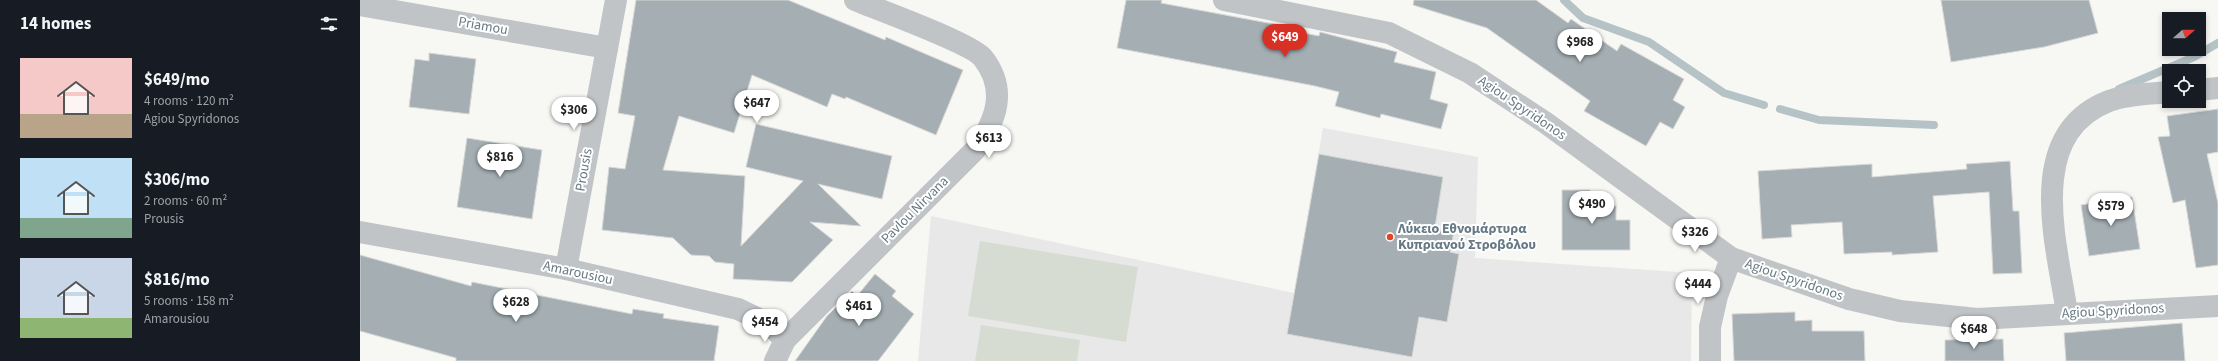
<!DOCTYPE html>
<html lang="en">
<head>
<meta charset="utf-8">
<style>
  :root { --surface:#171b24; --page:#20242c; --text:#f1f3f6; --muted:#9ea1a6; --accent:#d93025 }
  body { margin:0; font-family:"Source Sans 3",sans-serif; background:var(--page); color:var(--text); height:100vh; display:flex; flex-direction:column; font-size:15px; white-space:nowrap }
  * { box-sizing:border-box; margin:0 }
  p { font-size:13px; color:var(--muted) }
  .icon { flex:none; width:22px; height:22px; fill:none; stroke:currentColor; stroke-width:2; stroke-linecap:round; stroke-linejoin:round }
  .map { position:relative; flex:1; overflow:hidden }
  .sheet { display:flex; flex-direction:column; background:var(--surface); width:360px }
  .sheet>* { flex:none }
  .needle { width:26px; rotate:69deg }
  .controls { position:absolute; left:1802px; top:12px; display:grid; gap:8px }
  .controls a { display:grid; place-items:center; width:44px; height:44px; border-radius:0px; background:var(--surface); box-shadow:0 2px 6px #0003; font-size:20px }
  .price { position:absolute; translate:-50% -34px; padding:0 9px; border-radius:14px; background:#fff; color:#222; font-size:13px; line-height:26px; filter:drop-shadow(0 1px 2px #0008) }
  .price::after { content:''; position:absolute; left:50%; top:24px; width:12px; height:9px; margin-left:-6px; background:inherit; clip-path:polygon(0 0,100% 0,50% 100%) }
  .price.selected { background:var(--accent); color:#fff }
  ul { padding:0; list-style:none }
  li { display:flex; align-items:center; gap:12px; height:100px; padding:0 20px }
  li span { display:grid; place-items:center; flex:none; width:112px; height:80px; border-radius:0px; color:#555 }
  li>.icon { margin-inline-start:auto }
  span .icon { width:48px; height:48px; fill:#fffc; stroke-width:1 }
  li b { font-size:17px }
  h2 { display:flex; justify-content:space-between; align-items:center; height:48px; padding:0 20px; font-size:17px }
  main { display:flex; flex:1; min-height:0 }
  .map>svg:first-child { display:block }
  .built { fill:#e7e8e7 }
  .green { fill:#d7dcd3 }
  .lines { fill:none; stroke-linecap:round; stroke-linejoin:round }
  .stream { stroke:#b5c3c6; stroke-width:8 }
  .building { fill:#a4aeb3; stroke:#d8d8d6 }
  .minor { stroke:#c0c4c7; stroke-width:22 }
  .poi-dot { fill:#e24429; stroke:#fff; stroke-width:1.5 }
  .labels { text-anchor:middle; dominant-baseline:central; stroke-width:4; stroke-linejoin:round; paint-order:stroke }
  .street-label { font-size:14px; fill:#667984; stroke:#fff }
  .poi-label { font-size:14px; font-weight:bold; fill:#667984; stroke:#fff; text-anchor:start }
</style>
</head>
<body>
<main>
<section class="sheet">
<h2>14 homes<svg class="icon" aria-label="filters" viewBox="0 0 24 24"><path d="M4 7h16M4 17h16"/><circle cx="9" cy="7" r="2"/><circle cx="15" cy="17" r="2"/></svg></h2>
<ul>
<li><span style="background:linear-gradient(#f6c9c9 70%,#b9a48a 0)"><svg class="icon" aria-label="home" viewBox="0 0 24 24"><path d="M3 11l9-7 9 7M6 9v11h12V9"/></svg></span><div><b>$649/mo</b><p>4 rooms · 120 m²</p><p>Agiou Spyridonos</p></div></li>
<li><span style="background:linear-gradient(#bfe0f5 75%,#7fa58c 0)"><svg class="icon" aria-label="home" viewBox="0 0 24 24"><path d="M3 11l9-7 9 7M6 9v11h12V9"/></svg></span><div><b>$306/mo</b><p>2 rooms · 60 m²</p><p>Prousis</p></div></li>
<li><span style="background:linear-gradient(#c9d6e8 75%,#8fb573 0)"><svg class="icon" aria-label="home" viewBox="0 0 24 24"><path d="M3 11l9-7 9 7M6 9v11h12V9"/></svg></span><div><b>$816/mo</b><p>5 rooms · 158 m²</p><p>Amarousiou</p></div></li>
</ul>
</section>
<div class="map">
<svg width="1858" height="361" viewBox="0 0 1858 361">
  <rect width="100%" height="100%" fill="#f7f7f4"/>
  <!-- built -->
  <polygon class="built" points="963,128 1118,157 1115,258 1332,273 1331,361 558,361 571,216 934,293"/>
  <!-- green -->
  <g class="green">
    <polygon points="620,241 778,267 766,342 608,316"/>
    <polygon points="621,325 720,340 717,361 615,361"/>
  </g>
  <g class="lines">
    <!-- stream -->
    <g class="stream">
      <polyline points="1204,0 1223,18 1289,42 1364,93 1404,105"/>
      <polyline points="1759,89 1834,57 1858,43"/>
      <polyline points="1420,109 1459,120 1574,125"/>
    </g>
  </g>
  <!-- building -->
  <g class="building">
    <polygon points="276,0 428,0 525,40 526,37 603,70 576,135 486,97 485,99 472,94 467,107 392,75 374,133 319,116 303,170 385,176 381,246 443,181 386,167 396,124 532,156 522,199 458,184 501,226 450,222 473,240 432,282 373,279 374,264 355,262 349,256 331,255 313,238 242,230 249,167 265,169 275,116 258,113"/>
    <polygon points="766,0 802,0 801,3 919,25 918,28 959,36 960,32 1037,52 1034,62 1076,72 1070,99 1088,104 1081,129 1021,114 1020,118 975,106 979,92 955,86 757,48"/>
    <polygon points="1054,0 1176,0 1208,23 1211,19 1257,51 1261,44 1324,79 1313,100 1325,107 1313,129 1300,122 1286,146 1224,111 1230,101 1127,28 1053,5"/>
    <polygon points="1581,0 1729,0 1738,33 1684,47 1591,62"/>
    <polygon points="69,53 116,59 109,114 49,107 55,59 69,61"/>
    <polygon points="1858,109 1858,152 1847,154 1858,203 1858,265 1836,268 1825,200 1813,203 1798,137 1810,136 1807,116"/>
    <polygon points="107,138 182,150 172,219 97,207"/>
    <polygon points="959,154 1083,177 1075,227 1094,231 1090,252 1099,254 1087,322 1059,317 1052,357 927,334"/>
    <polygon points="1650,161 1653,211 1659,211 1662,273 1633,274 1629,192 1573,196 1578,252 1532,255 1532,252 1484,254 1482,222 1431,225 1432,237 1402,239 1398,171 1512,164 1512,177 1607,169 1606,164"/>
    <polygon points="1202,190 1230,190 1230,207 1256,206 1256,220 1270,220 1270,250 1202,250"/>
    <polygon points="1772,197 1780,249 1729,256 1721,205"/>
    <polygon points="0,255 111,286 112,282 272,314 273,309 304,314 303,318 359,326 354,361 96,361 96,358 0,331"/>
    <polygon points="515,274 536,291 532,296 554,314 518,361 435,361 467,316 492,291 497,296"/>
    <polygon points="1435,312 1435,321 1452,320 1452,331 1504,331 1505,361 1374,361 1372,314"/>
    <polygon points="1822,323 1825,361 1706,361 1704,333"/>
    <polygon points="1643,339 1644,361 1585,361 1585,340"/>
  </g>
  <g class="lines">
    <!-- minor -->
    <g class="minor">
      <polyline points="864,0 1029,33 1110,73 1186,123 1371,258 1489,299 1540,311 1617,319 1858,306"/>
      <polyline points="0,5 247,48"/>
      <polyline points="1839,90 1858,88"/>
      <polyline points="0,232 206,269 378,309 409,324 425,340"/>
      <polyline points="206,269 256,0"/>
      <path d="M1707,313C1697,245 1663,134 1749,101C1767,94 1790,94 1809,92"/>
      <path d="M415,361L425,340L615,150C636,121 648,90 623,58C611,43 518,10 495,0"/>
      <polyline points="1350,361 1350,327 1357,296 1371,258"/>
    </g>
  </g>
  <!-- markers -->
  <circle class="poi-dot" cx="1030" cy="237" r="4"/>
  <g class="labels">
    <!-- street labels -->
    <g class="street-label">
      <text transform="translate(123 26) rotate(10)">Priamou</text>
      <text transform="translate(1162 108) rotate(34)">Agiou Spyridonos</text>
      <text transform="translate(224 170) rotate(-80)">Prousis</text>
      <text transform="translate(555 210) rotate(-45)">Pavlou Nirvana</text>
      <text transform="translate(218 273) rotate(12)">Amarousiou</text>
      <text transform="translate(1434 280) rotate(19)">Agiou Spyridonos</text>
      <text transform="translate(1753 311) rotate(-3)">Agiou Spyridonos</text>
    </g>
    <!-- poi labels -->
    <g class="poi-label">
      <text x="1038" y="229">Λύκειο Εθνομάρτυρα<tspan x="1038" dy="16">Κυπριανού Στροβόλου</tspan></text>
    </g>
  </g>
</svg>
<div class="controls">
<a><svg class="needle" viewBox="-14 -14 28 28"><path d="M0-13l5 13h-10z" fill="#e53935"/><path d="M0 13l5-13h-10z" fill="#9ea1a6"/></svg></a>
<a><svg class="icon" aria-label="locate" viewBox="0 0 24 24"><circle cx="12" cy="12" r="6"/><path d="M12 2v4M12 18v4M2 12h4M18 12h4"/></svg></a>
</div>
<b class="price selected" style="left:925px;top:58px">$649</b>
<b class="price" style="left:1220px;top:63px">$968</b>
<b class="price" style="left:397px;top:124px">$647</b>
<b class="price" style="left:214px;top:131px">$306</b>
<b class="price" style="left:629px;top:159px">$613</b>
<b class="price" style="left:140px;top:178px">$816</b>
<b class="price" style="left:1232px;top:225px">$490</b>
<b class="price" style="left:1751px;top:227px">$579</b>
<b class="price" style="left:1335px;top:253px">$326</b>
<b class="price" style="left:1338px;top:305px">$444</b>
<b class="price" style="left:156px;top:323px">$628</b>
<b class="price" style="left:499px;top:327px">$461</b>
<b class="price" style="left:405px;top:343px">$454</b>
<b class="price" style="left:1614px;top:350px">$648</b>
</div>
</main>
</body>
</html>
